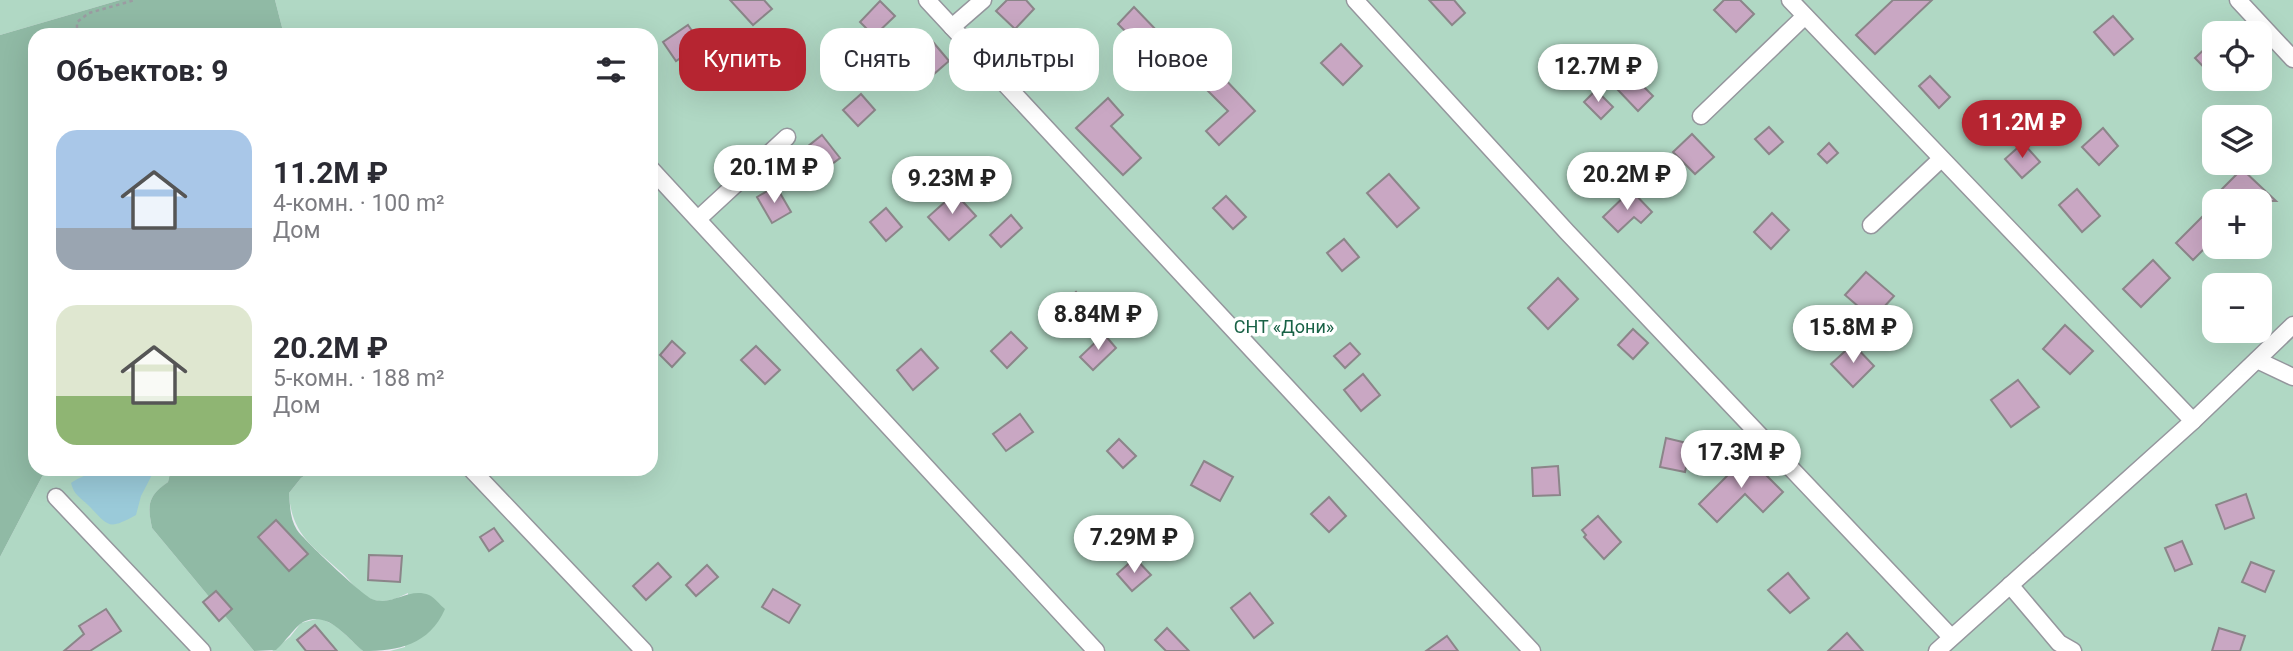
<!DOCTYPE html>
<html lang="ru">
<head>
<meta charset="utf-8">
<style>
  :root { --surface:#fff; --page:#f2f2f3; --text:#2b2b33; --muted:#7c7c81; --accent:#b62531 }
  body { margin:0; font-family:Roboto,sans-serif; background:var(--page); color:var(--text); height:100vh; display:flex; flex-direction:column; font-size:26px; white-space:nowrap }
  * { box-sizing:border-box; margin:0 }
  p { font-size:23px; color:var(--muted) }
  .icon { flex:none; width:38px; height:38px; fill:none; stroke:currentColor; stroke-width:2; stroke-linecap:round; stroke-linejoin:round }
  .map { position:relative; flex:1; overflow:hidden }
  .side { position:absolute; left:28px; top:28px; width:630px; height:448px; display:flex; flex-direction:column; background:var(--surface); border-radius:21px; box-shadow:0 7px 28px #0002 }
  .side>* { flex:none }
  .hud { position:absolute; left:679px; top:28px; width:665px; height:63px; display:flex; gap:14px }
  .buttons { position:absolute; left:2202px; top:21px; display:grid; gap:14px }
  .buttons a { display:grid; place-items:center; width:70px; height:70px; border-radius:14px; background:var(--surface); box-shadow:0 7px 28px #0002; font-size:35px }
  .price { position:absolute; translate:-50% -60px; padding:0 16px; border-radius:24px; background:#fff; color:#222; font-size:23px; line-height:46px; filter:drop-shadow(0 2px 4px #0008) }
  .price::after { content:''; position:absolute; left:50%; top:42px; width:21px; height:16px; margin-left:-10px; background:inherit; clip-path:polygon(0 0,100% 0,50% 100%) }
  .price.selected { background:var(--accent); color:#fff }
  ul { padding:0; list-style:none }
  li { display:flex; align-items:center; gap:21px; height:175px; padding:0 28px }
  li span { display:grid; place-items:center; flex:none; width:196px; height:140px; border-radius:21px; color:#555 }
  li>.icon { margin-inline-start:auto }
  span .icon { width:84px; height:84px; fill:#fffc; stroke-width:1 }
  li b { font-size:30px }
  h2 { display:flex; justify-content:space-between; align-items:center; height:84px; padding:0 28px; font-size:30px }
  .pill { padding:0 24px; border-radius:21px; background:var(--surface); box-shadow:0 7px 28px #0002; font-size:24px; line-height:63px }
  .pill.selected { background:var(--accent); color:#fff }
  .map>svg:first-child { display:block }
  .green { fill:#b0d8c4; fill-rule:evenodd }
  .forest { fill:#90baa5 }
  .water { fill:#9acad9 }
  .building { fill:#c9a7c3; stroke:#8b8589; stroke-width:2 }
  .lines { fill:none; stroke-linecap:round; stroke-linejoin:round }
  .minor-casing { stroke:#95969d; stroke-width:19 }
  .path { stroke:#9b9ca2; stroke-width:2.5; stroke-dasharray:3.5 3.5; stroke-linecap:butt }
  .minor { stroke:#fff; stroke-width:16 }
  .labels { text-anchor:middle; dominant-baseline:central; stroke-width:7; stroke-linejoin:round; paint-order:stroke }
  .park-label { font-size:18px; fill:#196246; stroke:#fff }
</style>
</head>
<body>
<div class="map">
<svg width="2293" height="651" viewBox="0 0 2293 651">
  <rect width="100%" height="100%" fill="#e8e9f1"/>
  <!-- green -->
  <g class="green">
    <polygon points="0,0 120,0 0,35"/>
    <path d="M275,0H2293V651H390L405,647L408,593C396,599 384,604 371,599C359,594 351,581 342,573C314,547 291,535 289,493L301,478L314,469H651V35H284ZM2214,33H2259V79H2214ZM2214,117H2259V163H2214ZM2214,201H2259V247H2214ZM2214,285H2259V331H2214Z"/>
    <path d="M46,469H171L168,482C148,497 147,503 152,528L254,651H0V557Z"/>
    <polygon points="320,618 336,626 363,651 272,651 290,637 301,623"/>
  </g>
  <!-- forest -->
  <g class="forest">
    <polygon points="120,0 275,0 284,35 35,35 35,469 46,469 0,557 0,35"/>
    <path d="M171,469H314L301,478L289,493C290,506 290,519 297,530C304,540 362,595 372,599C392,607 408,587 429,595C434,597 440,605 445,609C429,645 399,651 363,651C346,637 328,610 303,622C296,626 284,643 276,650L254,651L152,528C147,504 148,496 168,482Z"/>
  </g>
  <!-- water -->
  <path class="water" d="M94,469H155L141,496L136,515C107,531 109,526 88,505C80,497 74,495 71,483C79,477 87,476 94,469Z"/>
  <!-- building -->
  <g class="building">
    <polygon points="730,0 764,0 772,9 753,25"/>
    <polygon points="1007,0 1026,0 1034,9 1015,29 996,11"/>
    <polygon points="1429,0 1454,0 1465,13 1452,25"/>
    <polygon points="1724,0 1740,0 1754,14 1736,32 1714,10"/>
    <polygon points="1893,0 1932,0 1875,54 1856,35"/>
    <polygon points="880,1 895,16 874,36 860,22"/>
    <polygon points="1134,7 1160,34 1144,50 1118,24"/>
    <polygon points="2113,16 2133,39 2114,55 2094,32"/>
    <polygon points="688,25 701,44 676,61 663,42"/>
    <polygon points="2214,40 2214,78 2195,58"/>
    <polygon points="933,42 949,61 934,74 918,55"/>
    <polygon points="1341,44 1362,66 1343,85 1321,63"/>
    <polygon points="1576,47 1598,69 1579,88 1557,65"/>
    <polygon points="1222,76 1255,111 1219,145 1206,131 1228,111 1207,90"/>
    <polygon points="1633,76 1653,96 1638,111 1618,90"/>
    <polygon points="1930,76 1950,97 1939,108 1919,86"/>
    <polygon points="1596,90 1613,107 1601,119 1584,102"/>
    <polygon points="861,94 875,110 858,126 843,110"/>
    <polygon points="1108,98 1123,115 1111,126 1141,158 1123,175 1076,128"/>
    <polygon points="1769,127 1783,142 1769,154 1755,139"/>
    <polygon points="2103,128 2118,146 2099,165 2082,147"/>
    <polygon points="1692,134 1714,157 1695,174 1673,152"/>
    <polygon points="822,135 840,158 820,173 802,151"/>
    <polygon points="1829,143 1838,153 1827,163 1818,154"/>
    <polygon points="2023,143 2040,162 2022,178 2005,159"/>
    <polygon points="2242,169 2276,201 2210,201"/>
    <polygon points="1389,174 1419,208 1397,227 1367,193"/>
    <polygon points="776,186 791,212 772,223 757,197"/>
    <polygon points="2077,189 2100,216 2082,232 2059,205"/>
    <polygon points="1631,190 1652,212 1641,223 1634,217 1618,232 1603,217"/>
    <polygon points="955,193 976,216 949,240 928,217"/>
    <polygon points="1226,196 1246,217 1233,229 1213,208"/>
    <polygon points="2214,205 2214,239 2193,260 2176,243"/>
    <polygon points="886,208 902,227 886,241 870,222"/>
    <polygon points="1772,213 1789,230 1771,249 1754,232"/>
    <polygon points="1011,215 1022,228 1001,247 990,235"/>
    <polygon points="1344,239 1359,257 1342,271 1327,253"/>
    <polygon points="2153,260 2170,278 2141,307 2123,289"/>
    <polygon points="1866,272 1894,296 1873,319 1845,295"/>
    <polygon points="1558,278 1578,299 1548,329 1528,308"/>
    <polygon points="1076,292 1091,309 1063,335 1047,318"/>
    <polygon points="2065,325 2093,351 2070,374 2043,349"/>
    <polygon points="1633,329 1648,343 1633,359 1618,345"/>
    <polygon points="1011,332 1027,348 1007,368 991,351"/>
    <polygon points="1104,334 1116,348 1093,370 1080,357"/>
    <polygon points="672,341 685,353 672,367 660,355"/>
    <polygon points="1350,343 1360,354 1345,368 1334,356"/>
    <polygon points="1853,344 1874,366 1853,387 1831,364"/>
    <polygon points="756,346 780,370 765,384 741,360"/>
    <polygon points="921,349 938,368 913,390 897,370"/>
    <polygon points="1363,374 1380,395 1361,411 1344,390"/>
    <polygon points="2018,380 2039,407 2011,427 1991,400"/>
    <polygon points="1020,414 1033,432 1006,451 993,434"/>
    <polygon points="1666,438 1691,444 1685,472 1660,467"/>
    <polygon points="1119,439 1136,456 1123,468 1107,451"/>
    <polygon points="1747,456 1783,492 1763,512 1745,494 1717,522 1699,504"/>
    <polygon points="1204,461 1233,477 1220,501 1191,485"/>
    <polygon points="1558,466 1560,495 1533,496 1532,468"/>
    <polygon points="2246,494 2254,518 2225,529 2216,505"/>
    <polygon points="1329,497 1346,516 1329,532 1311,514"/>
    <polygon points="1598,516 1621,542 1604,559 1584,537 1586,535 1582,530"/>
    <polygon points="276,520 308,554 289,571 258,537"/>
    <polygon points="494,528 503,541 489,551 480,537"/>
    <polygon points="2182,541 2192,564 2175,571 2165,548"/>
    <polygon points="369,555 402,556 400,582 368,580"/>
    <polygon points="1135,558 1151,575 1132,591 1117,574"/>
    <polygon points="2251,562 2274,571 2265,592 2242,582"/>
    <polygon points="658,563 671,577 646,600 633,586"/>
    <polygon points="707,565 718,577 696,596 686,585"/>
    <polygon points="1788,573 1809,598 1790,613 1768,590"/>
    <polygon points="773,589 800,605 789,623 762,607"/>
    <polygon points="216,591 232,609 219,621 203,602"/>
    <polygon points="1250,593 1273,623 1254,638 1231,608"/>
    <polygon points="106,609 121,631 90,651 64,651 84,634 79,626"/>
    <polygon points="315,625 337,651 306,651 297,640"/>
    <polygon points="1167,628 1189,651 1166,651 1155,640"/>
    <polygon points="2219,628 2245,636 2240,651 2212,651"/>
    <polygon points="1847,633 1863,651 1828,651"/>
    <polygon points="1447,636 1458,651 1426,651"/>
  </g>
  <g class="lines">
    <defs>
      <g id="minor">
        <polyline points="927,0 1532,651"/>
        <polyline points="1355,0 1567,232 1951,637"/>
        <polyline points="1790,0 2193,421"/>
        <polyline points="2238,0 2293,59"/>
        <polyline points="952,27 983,0"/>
        <polyline points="1701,116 1805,16"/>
        <polyline points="651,169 1096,651"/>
        <polyline points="698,219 787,137"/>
        <polyline points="1871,225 1941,159"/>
        <polyline points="2257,360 2293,377"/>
        <polyline points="471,469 644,651"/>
        <polyline points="56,497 202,651"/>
        <polyline points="2010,585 2059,643 2073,651"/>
        <polyline points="1937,651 2193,421 2293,325"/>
      </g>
    </defs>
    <!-- minor casing -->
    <use href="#minor" class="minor-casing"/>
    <!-- path -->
    <polyline class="path" points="77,35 77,22 89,13 135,0"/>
    <!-- minor -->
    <use href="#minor" class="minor"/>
  </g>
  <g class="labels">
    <!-- park labels -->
    <g class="park-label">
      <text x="1284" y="326">СНТ «Дони»</text>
    </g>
  </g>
</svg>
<div class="buttons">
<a><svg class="icon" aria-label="locate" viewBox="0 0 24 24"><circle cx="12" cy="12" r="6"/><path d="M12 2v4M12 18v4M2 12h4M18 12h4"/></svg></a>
<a><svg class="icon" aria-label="layers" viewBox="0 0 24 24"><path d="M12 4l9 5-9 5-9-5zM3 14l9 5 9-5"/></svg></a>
<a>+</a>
<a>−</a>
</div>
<b class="price" style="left:1598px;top:104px">12.7M ₽</b>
<b class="price selected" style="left:2022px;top:160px">11.2M ₽</b>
<b class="price" style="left:774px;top:205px">20.1M ₽</b>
<b class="price" style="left:1627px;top:212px">20.2M ₽</b>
<b class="price" style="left:952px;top:216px">9.23M ₽</b>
<b class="price" style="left:1098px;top:352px">8.84M ₽</b>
<b class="price" style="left:1853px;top:365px">15.8M ₽</b>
<b class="price" style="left:1741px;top:490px">17.3M ₽</b>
<b class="price" style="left:1134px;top:575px">7.29M ₽</b>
<div class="hud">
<a class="pill selected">Купить</a>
<a class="pill">Снять</a>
<a class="pill">Фильтры</a>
<a class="pill">Новое</a>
</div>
<section class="side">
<h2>Объектов: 9<svg class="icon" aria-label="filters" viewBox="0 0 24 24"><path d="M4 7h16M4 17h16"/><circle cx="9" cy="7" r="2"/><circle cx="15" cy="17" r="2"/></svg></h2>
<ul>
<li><span style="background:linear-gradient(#a9c7e8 70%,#9aa5b1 0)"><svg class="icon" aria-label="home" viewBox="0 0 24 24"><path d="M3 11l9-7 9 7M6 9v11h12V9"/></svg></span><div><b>11.2M ₽</b><p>4-комн. · 100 m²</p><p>Дом</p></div></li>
<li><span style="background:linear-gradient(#dfe7d0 65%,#8fb573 0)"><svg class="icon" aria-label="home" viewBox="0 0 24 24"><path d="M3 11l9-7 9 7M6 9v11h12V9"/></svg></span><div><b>20.2M ₽</b><p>5-комн. · 188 m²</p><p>Дом</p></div></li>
</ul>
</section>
</div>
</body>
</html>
